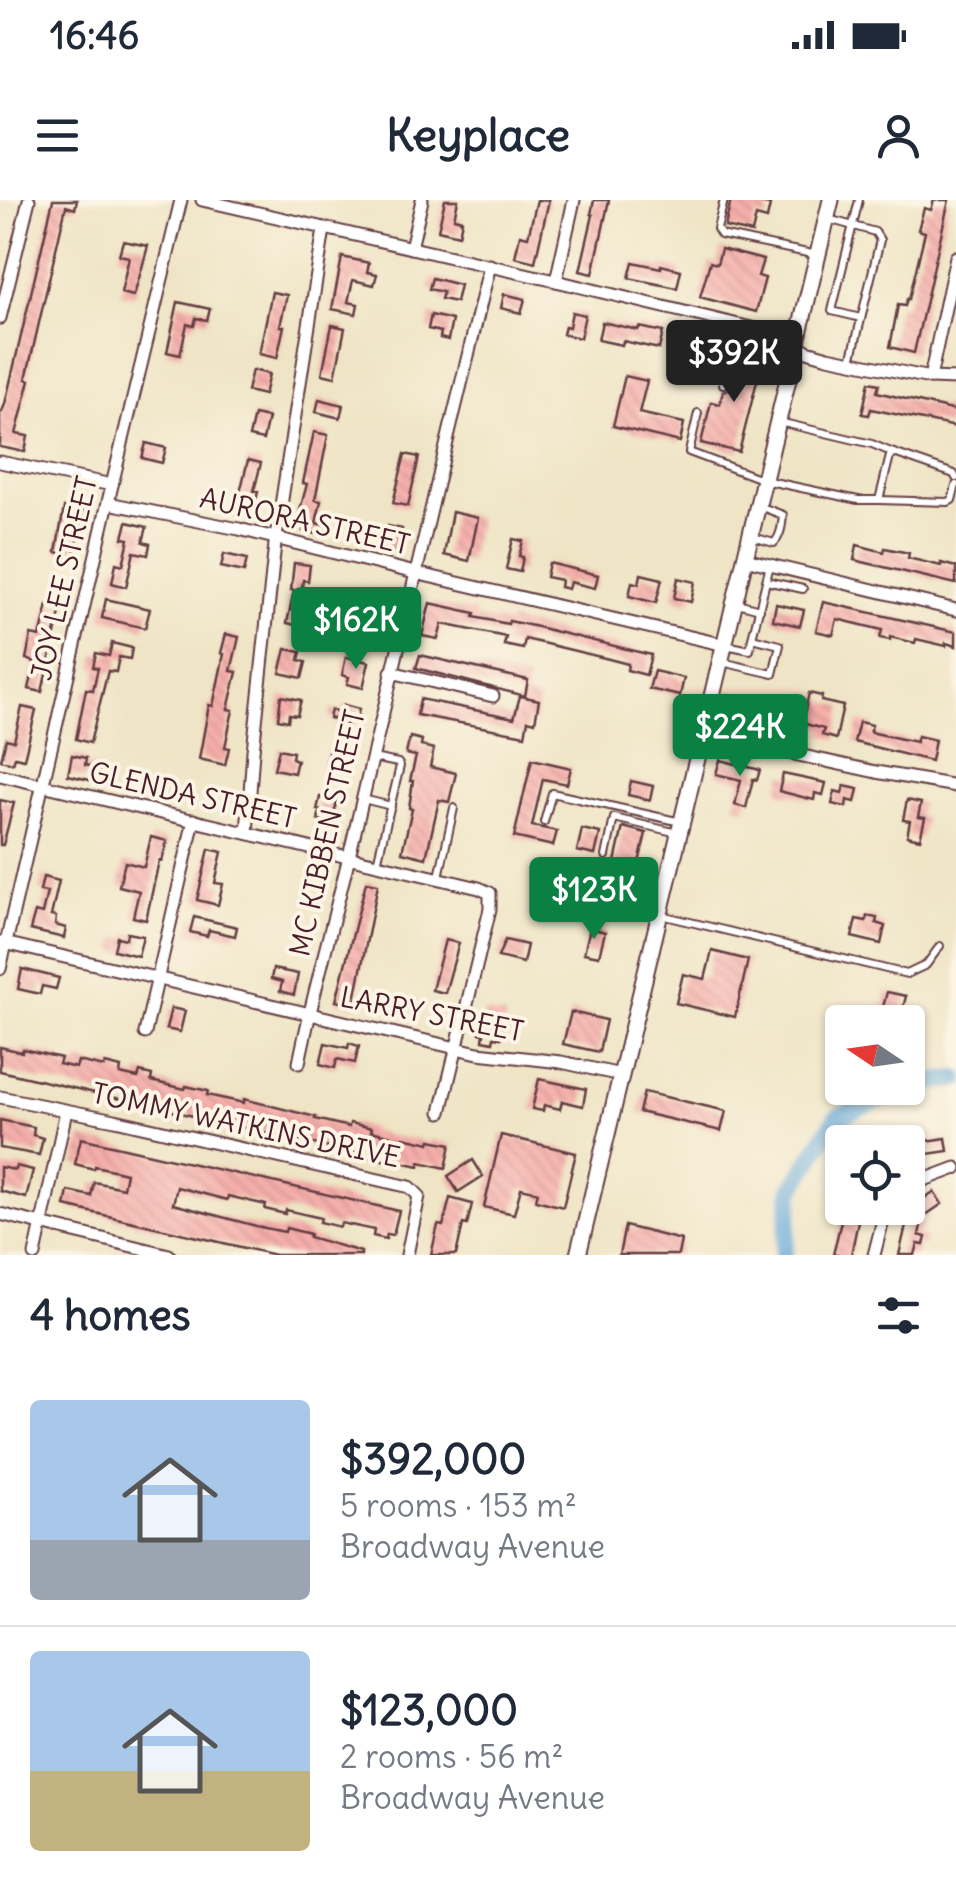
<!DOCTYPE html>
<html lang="en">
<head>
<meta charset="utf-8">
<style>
  :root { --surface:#fff; --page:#f2f2f3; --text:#1f2937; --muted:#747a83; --line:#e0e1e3; --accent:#0b8043 }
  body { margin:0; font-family:Delius,sans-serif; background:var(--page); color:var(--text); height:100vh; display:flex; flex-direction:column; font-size:38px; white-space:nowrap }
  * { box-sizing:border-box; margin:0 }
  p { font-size:32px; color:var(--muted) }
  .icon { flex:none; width:55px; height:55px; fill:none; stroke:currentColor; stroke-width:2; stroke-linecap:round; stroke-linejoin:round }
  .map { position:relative; height:1055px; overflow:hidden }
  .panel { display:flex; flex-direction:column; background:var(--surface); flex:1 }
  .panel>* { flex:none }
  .needle { width:65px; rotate:283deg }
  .controls { position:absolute; left:825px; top:805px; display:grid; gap:20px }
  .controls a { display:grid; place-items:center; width:100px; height:100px; border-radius:10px; background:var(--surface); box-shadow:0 2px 8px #0004; font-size:50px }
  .price { position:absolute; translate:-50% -85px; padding:0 22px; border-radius:10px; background:var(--accent); color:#fff; font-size:32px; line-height:65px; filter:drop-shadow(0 2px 5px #0008) }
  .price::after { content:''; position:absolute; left:50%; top:60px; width:30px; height:22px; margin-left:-15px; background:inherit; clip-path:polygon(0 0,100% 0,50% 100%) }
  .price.active { background:#222; color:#fff }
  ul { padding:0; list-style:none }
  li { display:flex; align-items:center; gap:30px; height:250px; padding:0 30px }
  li+li { border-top:2px solid var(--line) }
  li span { display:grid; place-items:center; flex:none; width:280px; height:200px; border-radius:10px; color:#555 }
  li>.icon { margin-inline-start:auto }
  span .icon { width:120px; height:120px; fill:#fffc; stroke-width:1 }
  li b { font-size:42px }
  h2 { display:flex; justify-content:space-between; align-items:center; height:120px; padding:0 30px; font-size:42px }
  .status { display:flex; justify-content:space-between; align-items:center; height:70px; padding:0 50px; background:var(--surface); direction:ltr }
  .status svg { height:28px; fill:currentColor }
  header { display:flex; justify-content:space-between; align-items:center; height:130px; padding:0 30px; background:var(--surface); font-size:45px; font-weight:800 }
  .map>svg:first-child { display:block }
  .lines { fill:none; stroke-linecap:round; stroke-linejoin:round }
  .river { stroke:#64a8d9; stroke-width:18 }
  .building { fill:url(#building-back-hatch) }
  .lane-casing { stroke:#633d42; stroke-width:10 }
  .street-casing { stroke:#633d42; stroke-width:15 }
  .secondary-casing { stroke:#633d42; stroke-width:19 }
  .lane { stroke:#fff; stroke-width:6 }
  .street { stroke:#fff; stroke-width:11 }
  .secondary { stroke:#fff; stroke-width:15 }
  .labels { text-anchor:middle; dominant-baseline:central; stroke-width:8; stroke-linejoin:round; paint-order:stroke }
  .street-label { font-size:28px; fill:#4a1f2b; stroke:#fcf5e5 }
</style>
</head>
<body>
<div class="status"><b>16:46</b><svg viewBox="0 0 49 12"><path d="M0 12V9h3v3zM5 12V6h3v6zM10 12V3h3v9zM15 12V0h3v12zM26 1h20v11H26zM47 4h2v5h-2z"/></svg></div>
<header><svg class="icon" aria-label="menu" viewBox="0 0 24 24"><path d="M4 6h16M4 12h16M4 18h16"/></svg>Keyplace<svg class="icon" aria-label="person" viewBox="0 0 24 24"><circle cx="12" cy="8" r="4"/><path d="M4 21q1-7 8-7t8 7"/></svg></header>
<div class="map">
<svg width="956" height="1055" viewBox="0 0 956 1055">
  <defs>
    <pattern id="building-back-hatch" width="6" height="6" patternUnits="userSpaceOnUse" patternTransform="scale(2.5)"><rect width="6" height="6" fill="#f6afab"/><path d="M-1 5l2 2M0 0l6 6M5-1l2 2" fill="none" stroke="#d49693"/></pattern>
  </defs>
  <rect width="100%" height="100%" fill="#fcf5e5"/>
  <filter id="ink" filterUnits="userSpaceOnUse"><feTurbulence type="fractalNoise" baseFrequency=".01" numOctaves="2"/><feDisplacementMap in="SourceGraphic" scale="20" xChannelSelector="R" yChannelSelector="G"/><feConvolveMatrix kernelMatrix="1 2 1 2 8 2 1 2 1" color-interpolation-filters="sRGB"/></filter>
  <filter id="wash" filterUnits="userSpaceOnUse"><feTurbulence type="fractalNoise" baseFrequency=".0048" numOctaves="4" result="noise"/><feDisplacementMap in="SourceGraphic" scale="40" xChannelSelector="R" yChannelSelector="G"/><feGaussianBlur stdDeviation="2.25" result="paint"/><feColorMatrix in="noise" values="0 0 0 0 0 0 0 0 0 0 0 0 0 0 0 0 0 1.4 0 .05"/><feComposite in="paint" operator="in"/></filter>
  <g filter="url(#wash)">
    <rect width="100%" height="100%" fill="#efe4c5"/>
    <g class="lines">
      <!-- river -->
      <polyline class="river" points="784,1055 792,990 836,918 914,885 956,879"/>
    </g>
    <g id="blocks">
      <!-- building -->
      <g class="building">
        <polygon points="53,0 77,0 75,9 66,6 26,179 30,180 16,234 28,236 25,252 0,247 0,212 2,212 5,204"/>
        <polygon points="445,0 458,0 454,18 462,20 459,35 438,30"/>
        <polygon points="537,0 549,0 535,62 515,57 520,35 528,37"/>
        <polygon points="594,0 609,0 593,74 580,71 593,15 591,14"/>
        <polygon points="731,0 760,0 759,3 770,5 767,19 756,16 752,33 725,27"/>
        <polygon points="934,0 949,0 914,153 890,147 898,105 905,106 907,99 909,99 925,32 918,30 924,8 931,10"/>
        <polygon points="123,41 148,46 134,96 121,93 129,57 119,55"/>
        <polygon points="721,49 763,60 758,76 765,78 756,112 700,97 710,62 717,64"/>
        <polygon points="342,57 369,63 367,72 377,74 374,85 353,80 348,102 358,104 356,114 332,109"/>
        <polygon points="633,62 661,68 661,65 681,70 677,88 629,78"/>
        <polygon points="432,78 460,85 456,102 441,99 443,92 429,89"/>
        <polygon points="272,92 287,95 280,126 284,126 277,158 259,154"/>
        <polygon points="504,94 525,99 521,113 501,108"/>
        <polygon points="178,102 210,109 207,120 196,118 194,126 187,124 180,155 167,152"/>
        <polygon points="572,112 585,115 580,138 563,134 565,126 569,127"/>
        <polygon points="431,115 452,120 448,140 440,138 441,132 428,129"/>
        <polygon points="602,122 638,130 639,127 663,132 659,149 623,141 622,145 598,140"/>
        <polygon points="332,125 345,128 335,177 322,174"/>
        <polygon points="683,145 699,149 695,167 679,164"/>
        <polygon points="741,148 764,153 739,252 701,243 711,202 720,204 723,191 732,188"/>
        <polygon points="252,170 269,174 264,195 247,191"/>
        <polygon points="625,176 647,181 639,213 684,223 680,242 613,226"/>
        <polygon points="869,182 879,184 877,192 956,211 956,227 871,209 869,215 862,214"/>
        <polygon points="319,199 343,205 340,218 316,212"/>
        <polygon points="254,215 268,218 263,240 249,237"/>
        <polygon points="314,232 328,235 315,300 321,301 316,323 328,326 326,336 303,331 305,323 297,321 307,284 303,283"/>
        <polygon points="146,243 166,248 162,263 142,258"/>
        <polygon points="405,254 419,257 408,306 393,303"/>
        <polygon points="248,260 261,263 254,291 258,292 254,307 248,306 246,315 235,313"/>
        <polygon points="71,303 85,307 74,356 56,352 64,308 70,309"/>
        <polygon points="452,312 478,318 469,361 444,355"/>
        <polygon points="127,322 147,327 143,342 150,344 148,355 134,352 126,387 112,383 116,363 123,365 129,339 123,338"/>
        <polygon points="388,326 402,329 396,353 384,350"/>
        <polygon points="513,339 523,341 519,356 523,357 520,372 506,369"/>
        <polygon points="857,345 884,352 885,348 909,353 908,358 941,366 941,363 956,367 956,384 854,360"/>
        <polygon points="224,354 247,359 244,372 221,367"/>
        <polygon points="294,363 310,365 308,381 303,380 300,404 310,406 305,427 287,423 294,390 291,390"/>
        <polygon points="549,363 598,375 595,388 570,382 568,389 560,387 561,380 546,377"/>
        <polygon points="641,374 662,379 656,403 629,396 632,382 639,384"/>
        <polygon points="678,378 695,382 691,402 674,398"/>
        <polygon points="106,399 150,409 145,428 102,418"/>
        <polygon points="823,402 956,432 956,446 946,443 946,446 916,439 915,443 890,437 890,440 880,438 882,430 837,419 833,435 816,431"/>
        <polygon points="430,403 475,413 474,417 508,424 509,421 533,426 651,455 646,475 627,470 628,464 605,458 525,439 523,449 504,445 506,437 442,424 438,439 422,436"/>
        <polygon points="776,404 804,410 800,426 773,420"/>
        <polygon points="48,405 61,408 42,492 29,489 35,462 26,459 31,435 40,437"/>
        <polygon points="351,421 379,427 375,443 347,437"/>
        <polygon points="226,434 239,437 231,471 237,472 228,509 233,510 225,547 229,548 225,565 199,559 209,505 213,506 224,454 221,453"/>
        <polygon points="112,443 132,448 130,459 119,457 116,472 108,471 90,543 76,539 86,489 93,490 98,468 93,467 96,453 109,456"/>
        <polygon points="286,449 301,452 299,460 306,462 302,478 280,473"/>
        <polygon points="420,455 528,480 525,496 416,468"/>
        <polygon points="346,457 369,462 363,488 347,484 349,477 342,475"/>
        <polygon points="654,471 684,478 680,496 649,489"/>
        <polygon points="809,493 822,496 821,501 843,506 836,539 822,535 824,529 806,524 804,534 789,531 793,517 803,519"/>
        <polygon points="728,495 750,500 748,507 777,514 775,524 746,518 745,521 731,518 732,513 724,511"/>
        <polygon points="281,496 301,500 297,515 289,514 288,521 278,519"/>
        <polygon points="520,496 539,500 535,522 528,520 525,535 417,515 420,499 514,518"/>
        <polygon points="344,505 359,509 356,523 347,521 345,529 336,527 338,520 329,518 331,510 342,513"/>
        <polygon points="22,507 36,510 24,559 15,557 13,563 1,560 6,539 14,541"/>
        <polygon points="859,522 872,525 870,532 916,542 918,536 935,540 931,561 854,542"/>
        <polygon points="410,537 422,540 421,546 434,549 430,567 456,573 449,602 439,600 426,658 402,652 412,609 409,608 413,581 410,581 416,556 406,554"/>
        <polygon points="330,547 351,552 347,567 326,562"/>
        <polygon points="279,549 293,552 292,558 297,560 294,573 274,569"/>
        <polygon points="72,555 86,558 85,565 101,569 98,582 68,575"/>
        <polygon points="532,559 571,568 567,584 543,579 532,626 557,631 553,646 514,637"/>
        <polygon points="720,560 760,570 757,580 753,579 746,608 735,605 741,580 716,574"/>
        <polygon points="783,574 826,583 823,595 815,593 814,600 779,591"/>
        <polygon points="631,581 653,586 650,600 628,595"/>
        <polygon points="844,586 858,589 855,602 847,600 846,607 832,604 835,591 842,593"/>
        <polygon points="320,597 337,601 332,623 318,620 320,610 317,610"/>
        <polygon points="0,600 14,603 3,645 0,645"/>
        <polygon points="907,600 921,603 918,617 925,618 920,639 907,636 910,621 903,620"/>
        <polygon points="623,627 646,633 638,667 615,662"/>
        <polygon points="582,629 600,633 595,655 577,651"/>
        <polygon points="151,637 167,641 162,661 159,661 146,720 133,717 139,691 119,686 125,662 144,667"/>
        <polygon points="209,649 222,652 215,683 223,684 218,705 197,700"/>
        <polygon points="588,675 608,679 601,708 555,698 559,677 586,683"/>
        <polygon points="43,677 59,681 51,716 56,717 55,725 66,728 64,738 30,730 35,712 42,714 47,692 40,691"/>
        <polygon points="366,682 378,684 354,805 336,801"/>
        <polygon points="867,716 877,718 876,723 885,726 881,744 852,737 856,719 866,721"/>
        <polygon points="194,717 237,727 235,736 209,730 207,736 190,732"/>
        <polygon points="590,728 605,732 599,756 584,753"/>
        <polygon points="127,733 143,736 138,756 114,750 117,737 126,739"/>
        <polygon points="445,740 459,743 445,793 432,790"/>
        <polygon points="505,740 527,745 523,763 498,757"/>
        <polygon points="712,751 748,760 735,817 676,803 683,774 705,779"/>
        <polygon points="22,769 59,778 56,789 42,786 40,794 18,789"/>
        <polygon points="273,769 298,774 294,795 280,791 282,782 271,779"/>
        <polygon points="887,792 906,796 901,816 882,811"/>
        <polygon points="171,808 185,811 180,832 166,829"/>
        <polygon points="485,812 506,817 501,838 494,837 493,842 483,840 484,834 480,833"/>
        <polygon points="571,812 606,820 599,852 563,844"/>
        <polygon points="325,843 348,848 349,843 359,846 355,863 337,859 335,868 320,864"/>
        <polygon points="0,847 22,852 23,849 61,858 59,864 76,868 78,861 104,867 105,864 121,868 120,874 138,878 140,872 152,875 151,881 185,889 186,886 208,891 207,895 244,903 244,899 316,917 315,919 349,927 350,923 372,928 371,931 404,939 404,937 430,943 431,940 451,944 446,968 420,962 419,966 392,960 391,962 0,871"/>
        <polygon points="539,879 586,889 583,906 562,901 560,909 544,905 543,911 532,909"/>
        <polygon points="644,892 726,911 721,931 639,912"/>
        <polygon points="0,920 34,927 33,935 43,938 39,955 0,948"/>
        <polygon points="501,935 576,953 563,1007 536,1000 538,992 521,988 514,1014 484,1007"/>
        <polygon points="81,938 399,1011 393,1035 387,1034 386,1039 373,1036 374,1030 341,1023 340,1027 320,1022 321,1018 286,1010 285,1014 265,1009 266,1005 228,996 227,1000 177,987 173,1004 260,1027 285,1032 286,1028 310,1034 309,1037 361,1052 361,1055 275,1055 65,1006 68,991 91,996 94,982 123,988 126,973 95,966 94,969 75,964"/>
        <polygon points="946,938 948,951 921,955 920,953 908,957 908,944"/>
        <polygon points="473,960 483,976 458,992 448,976"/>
        <polygon points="16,966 33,970 26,998 0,991 0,967 15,970"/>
        <polygon points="934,992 942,1004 923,1017 915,1004"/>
        <polygon points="450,998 472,1004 467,1025 463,1024 456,1055 431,1055 438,1025 443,1026"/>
        <polygon points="844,1008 860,1008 856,1020 858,1021 851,1055 833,1055"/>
        <polygon points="908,1017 922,1021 919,1035 926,1037 924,1045 918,1044 915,1055 899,1055"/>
        <polygon points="625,1026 681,1040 678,1055 619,1055"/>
      </g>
    </g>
  </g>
  <g filter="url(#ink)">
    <use href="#blocks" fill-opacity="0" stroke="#633d42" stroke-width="2.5"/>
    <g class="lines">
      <defs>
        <g id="lane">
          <polyline points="724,0 717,29 721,35 817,55"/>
          <polyline points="859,0 832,111 861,118"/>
          <polyline points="828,19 875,32 880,40 851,161"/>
          <polyline points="723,184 737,124"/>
          <polyline points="698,213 689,252 764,280 858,300 879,300 891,252 872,244 779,222"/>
          <polyline points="891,252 954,274 956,278"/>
          <polyline points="879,300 948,302 952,300 956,285"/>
          <path d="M753,337L774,343C781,336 782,325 783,315L759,306"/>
          <polyline points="766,381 803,389"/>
          <polyline points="737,403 760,409"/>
          <polyline points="726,445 750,450 752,438"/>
          <polyline points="722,462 773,474 780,445 752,438 770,365"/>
          <polyline points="373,558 398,563 400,566 377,663"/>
          <polyline points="363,599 391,606"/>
          <polyline points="544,622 552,593 681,622"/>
          <polyline points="606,656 614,618 678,633"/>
          <polyline points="439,677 454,608"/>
          <polyline points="661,715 907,774 926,765 940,746"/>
        </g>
        <g id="street">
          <polyline points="202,0 556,81 780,135 807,151 828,157 930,178 956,179"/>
          <polyline points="411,48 422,0"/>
          <polyline points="556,81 574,0"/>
          <polyline points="0,118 29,0"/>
          <polyline points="930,178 956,57"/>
          <polyline points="0,262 112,285"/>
          <polyline points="108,303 239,329 415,373 725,445"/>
          <polyline points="745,359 956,410"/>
          <polyline points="391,472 493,496"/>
          <polyline points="703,534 876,572 956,586"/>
          <polyline points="0,575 479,688 490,693 490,709 441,912"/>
          <polyline points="247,633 253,551 275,344 324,29"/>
          <polyline points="0,742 478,853 561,862 621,875"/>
          <polyline points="0,769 112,285 181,0"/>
          <polyline points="145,833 194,620"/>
          <path d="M299,863C315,783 338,706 356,627C400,439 444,252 490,65"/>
          <polyline points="0,897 115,920 410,987 419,996 407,1055"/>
          <polyline points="908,986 956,968"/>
          <polyline points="0,1014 169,1055"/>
          <polyline points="35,1055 66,911"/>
          <polyline points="874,1055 886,1008"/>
        </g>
        <polyline id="secondary" points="578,1055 831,0"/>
      </defs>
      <!-- lane casing -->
      <use href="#lane" class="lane-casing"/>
      <!-- street casing -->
      <use href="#street" class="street-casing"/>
      <!-- secondary casing -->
      <use href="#secondary" class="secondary-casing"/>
      <!-- lane -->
      <use href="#lane" class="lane"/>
      <!-- street -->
      <use href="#street" class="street"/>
      <!-- secondary -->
      <use href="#secondary" class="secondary"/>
    </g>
  </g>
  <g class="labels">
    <!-- street labels -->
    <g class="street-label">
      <text transform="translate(305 321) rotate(13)">AURORA STREET</text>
      <text transform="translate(64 378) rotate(-77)">JOY LEE STREET</text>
      <text transform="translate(193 595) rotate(13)">GLENDA STREET</text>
      <text transform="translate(327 633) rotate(-77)">MC KIBBEN STREET</text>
      <text transform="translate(432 814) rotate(11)">LARRY STREET</text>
      <text transform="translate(246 925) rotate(12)">TOMMY WATKINS DRIVE</text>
    </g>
  </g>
</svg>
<div class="controls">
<a><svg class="needle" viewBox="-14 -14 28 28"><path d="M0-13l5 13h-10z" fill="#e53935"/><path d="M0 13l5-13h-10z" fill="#747a83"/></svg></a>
<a><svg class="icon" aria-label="locate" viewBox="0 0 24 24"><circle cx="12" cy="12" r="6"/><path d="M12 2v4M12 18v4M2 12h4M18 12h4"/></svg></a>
</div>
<b class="price active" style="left:734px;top:205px">$392K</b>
<b class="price" style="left:356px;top:472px">$162K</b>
<b class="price" style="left:740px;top:579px">$224K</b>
<b class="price" style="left:594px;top:742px">$123K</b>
</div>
<section class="panel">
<h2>4 homes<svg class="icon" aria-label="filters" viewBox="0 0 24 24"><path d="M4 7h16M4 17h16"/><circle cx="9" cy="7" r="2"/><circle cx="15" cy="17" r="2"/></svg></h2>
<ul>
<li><span style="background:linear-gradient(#a9c7e8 70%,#9aa5b1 0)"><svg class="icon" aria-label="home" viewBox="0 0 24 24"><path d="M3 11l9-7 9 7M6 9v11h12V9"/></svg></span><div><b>$392,000</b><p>5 rooms · 153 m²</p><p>Broadway Avenue</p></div></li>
<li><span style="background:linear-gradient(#a9c7e8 60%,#c2b280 0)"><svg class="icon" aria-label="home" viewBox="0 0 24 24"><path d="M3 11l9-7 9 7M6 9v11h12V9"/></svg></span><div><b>$123,000</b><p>2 rooms · 56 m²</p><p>Broadway Avenue</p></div></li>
</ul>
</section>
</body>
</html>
